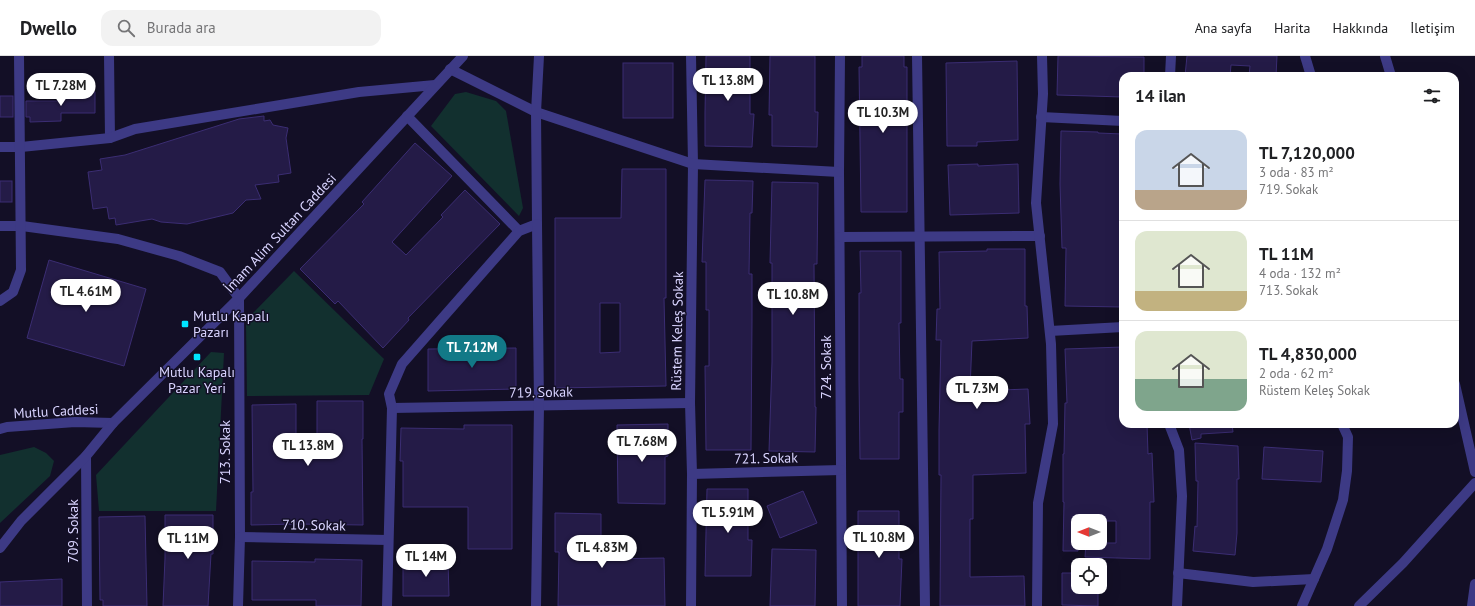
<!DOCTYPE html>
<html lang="tr">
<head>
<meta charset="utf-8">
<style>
  :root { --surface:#fff; --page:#f2f2f2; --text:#202124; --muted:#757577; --line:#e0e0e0; --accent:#127987 }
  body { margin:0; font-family:"PT Sans",sans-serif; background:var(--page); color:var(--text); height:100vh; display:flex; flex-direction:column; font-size:15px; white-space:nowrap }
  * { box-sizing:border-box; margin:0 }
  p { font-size:13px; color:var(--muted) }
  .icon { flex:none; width:22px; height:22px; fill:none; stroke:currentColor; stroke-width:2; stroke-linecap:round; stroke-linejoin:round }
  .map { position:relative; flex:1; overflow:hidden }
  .side { position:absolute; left:1119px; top:16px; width:340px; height:356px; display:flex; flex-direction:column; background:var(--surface); border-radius:12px; box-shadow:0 4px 16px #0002 }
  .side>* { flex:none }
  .needle { width:26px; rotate:270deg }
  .fabs { position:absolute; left:1071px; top:458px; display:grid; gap:8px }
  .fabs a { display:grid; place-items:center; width:36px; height:36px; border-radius:8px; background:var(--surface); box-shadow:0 4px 16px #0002; font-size:20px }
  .price { position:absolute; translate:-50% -34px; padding:0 9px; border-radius:14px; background:#fff; color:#222; font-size:13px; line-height:26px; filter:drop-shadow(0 1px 2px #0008) }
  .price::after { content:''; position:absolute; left:50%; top:24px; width:12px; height:9px; margin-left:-6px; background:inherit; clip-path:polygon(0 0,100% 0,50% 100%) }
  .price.current { background:var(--accent); color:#fff }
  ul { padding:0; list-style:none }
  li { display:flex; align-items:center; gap:12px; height:100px; padding:0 16px }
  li+li { border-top:1px solid var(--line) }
  li span { display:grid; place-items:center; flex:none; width:112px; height:80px; border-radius:12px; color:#555 }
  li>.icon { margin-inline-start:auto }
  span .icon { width:48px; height:48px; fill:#fffc; stroke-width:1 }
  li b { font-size:17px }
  h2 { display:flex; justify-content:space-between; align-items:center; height:48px; padding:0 16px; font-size:17px }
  header { display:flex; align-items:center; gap:24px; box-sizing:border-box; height:56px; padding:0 20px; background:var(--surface); border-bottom:1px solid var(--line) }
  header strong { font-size:19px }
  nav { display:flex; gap:22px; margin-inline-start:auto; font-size:14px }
  .search { width:280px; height:36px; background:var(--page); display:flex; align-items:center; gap:10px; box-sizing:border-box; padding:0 14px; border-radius:12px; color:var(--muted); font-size:15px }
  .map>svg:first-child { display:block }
  .green { fill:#12302f }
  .building { fill:#241b47; stroke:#3b2d73; fill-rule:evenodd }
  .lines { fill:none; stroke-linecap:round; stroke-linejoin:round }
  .minor { stroke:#3d3a85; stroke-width:10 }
  .tertiary { stroke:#3d3a85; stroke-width:10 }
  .poi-dot { fill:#00e5ff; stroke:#130f26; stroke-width:1.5 }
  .labels { text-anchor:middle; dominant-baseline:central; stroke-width:3; stroke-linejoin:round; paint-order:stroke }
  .street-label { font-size:14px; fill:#d9d4ff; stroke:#130f26 }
  .poi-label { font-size:14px; fill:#d9d4ff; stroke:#130f26; text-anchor:start }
</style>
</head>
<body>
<header>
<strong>Dwello</strong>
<div class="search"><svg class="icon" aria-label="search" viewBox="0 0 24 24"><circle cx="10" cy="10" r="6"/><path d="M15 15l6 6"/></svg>Burada ara</div>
<nav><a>Ana sayfa</a><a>Harita</a><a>Hakkında</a><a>İletişim</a></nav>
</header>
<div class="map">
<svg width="1475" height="550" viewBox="0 0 1475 550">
  <rect width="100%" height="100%" fill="#130f26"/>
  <!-- green -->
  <g class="green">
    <polygon points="466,36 496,45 506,55 523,152 519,160 431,70 455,38"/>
    <polygon points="294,215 384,303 369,339 247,340 246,269 252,258"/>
    <polygon points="211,296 224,297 216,455 99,455 96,419"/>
    <polygon points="34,391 46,397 54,405 50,420 0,467 0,399"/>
  </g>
  <!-- building -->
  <g class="building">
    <polygon points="706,0 750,0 750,58 754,58 752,91 705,90 705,57"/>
    <polygon points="770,0 815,0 815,56 818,56 817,91 772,90 772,59 769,59"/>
    <polygon points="862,0 904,0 904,11 907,11 907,156 861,156 859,11 862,11"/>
    <polygon points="1058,0 1144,1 1144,20 1123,20 1123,41 1057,39"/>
    <polygon points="1187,0 1277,0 1276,20 1249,20 1250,10 1231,9 1230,20 1185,20"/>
    <polygon points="1017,5 1018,84 977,86 977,90 947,90 946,7"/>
    <rect x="623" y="7" width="50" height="55"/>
    <polygon points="64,36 95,36 95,57 61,57 61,65 30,66 30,61 26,61 26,45 64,45"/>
    <rect x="0" y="40" width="13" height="21"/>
    <polygon points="264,60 264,65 270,64 273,69 288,72 286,82 291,117 278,119 279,126 255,129 261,143 246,144 233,157 187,168 161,166 152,163 116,169 115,162 109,163 107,151 93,153 88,116 102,114 100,103 125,99 239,63"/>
    <polygon points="1061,75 1098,76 1098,77 1123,78 1123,251 1065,250 1066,192 1062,192 1060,128"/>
    <polygon points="415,87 452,120 392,186 406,199 443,161 441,159 465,134 500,168 408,262 409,264 383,292 338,245 335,248 300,213 364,148 362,146"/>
    <polygon points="978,108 978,110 1018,108 1019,157 950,159 948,109"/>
    <path d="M622,113H666V242H664L666,330L555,332V162H621ZM600,247H620V296L600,297Z"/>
    <polygon points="705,124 753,125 752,157 750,157 749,218 752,218 752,263 751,394 706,394 705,310 709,310 709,254 706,254 706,206 702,206"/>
    <rect x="0" y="125" width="12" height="21"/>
    <polygon points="772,126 818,127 817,208 814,208 815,351 816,351 815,396 769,395 772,306 772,207 770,207"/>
    <polygon points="987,193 1025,193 1025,250 1027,250 1028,282 972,285 970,333 975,333 975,335 1028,333 1030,368 1025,368 1026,417 973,419 973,463 970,463 970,521 1024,520 1025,550 940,550 941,419 939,419 939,374 941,284 936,284 937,253 940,253 939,196 987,195"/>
    <polygon points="860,195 901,195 901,267 899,267 900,323 903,323 903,356 899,356 899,403 860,403 859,323 859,237 861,237"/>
    <polygon points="49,204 146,233 124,310 27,282"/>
    <polygon points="1123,291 1123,368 1147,368 1148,398 1152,397 1154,446 1150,446 1150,503 1085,501 1086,487 1116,487 1116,465 1078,465 1078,495 1063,495 1064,446 1063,446 1063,398 1064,398 1065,347 1067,347 1065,293"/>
    <polygon points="516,292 516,333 428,335 428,293"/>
    <polygon points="317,345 363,345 363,383 362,383 363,469 297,468 251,469 251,436 253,436 252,349 296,348 296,391 315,391 315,390 317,390"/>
    <polygon points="668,368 668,400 665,401 665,448 618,447 617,369"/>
    <polygon points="1189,368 1232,368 1233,376 1201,378 1201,382 1192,384"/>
    <polygon points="464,369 512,369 512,493 468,493 468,451 403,451 403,405 400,405 401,372 464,373"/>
    <polygon points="1195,387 1238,390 1239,423 1237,423 1237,477 1235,499 1193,495 1195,470 1197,471 1198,425 1196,425"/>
    <polygon points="1264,391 1323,395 1321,426 1262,423"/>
    <polygon points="707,433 748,433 748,484 752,484 751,520 705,520"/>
    <polygon points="803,435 817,467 780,482 767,450"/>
    <polygon points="858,455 899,455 899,503 902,503 900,550 858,550"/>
    <polygon points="555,457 601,458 601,503 664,502 665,550 558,550 559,496 555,496"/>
    <polygon points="165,459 213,459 213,498 211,498 208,550 163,550 165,502"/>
    <polygon points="145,460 147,550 103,550 103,544 100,544 99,461"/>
    <polygon points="772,493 816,494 815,550 770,550"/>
    <polygon points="315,503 362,504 361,550 316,550 316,544 252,544 252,505 315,506"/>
    <polygon points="403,504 448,504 449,540 403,540"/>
    <polygon points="1062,517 1078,517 1078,531 1098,531 1098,550 1062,549"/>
    <polygon points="62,523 62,550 0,550 0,526"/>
  </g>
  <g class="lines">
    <!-- minor -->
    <g class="minor">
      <polyline points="109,0 110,82"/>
      <polyline points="691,0 693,108 690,347 692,418 691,550"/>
      <polyline points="840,0 839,116 842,550"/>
      <polyline points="917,0 925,550"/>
      <polyline points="1305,0 1311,20"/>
      <polyline points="1385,0 1391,20"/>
      <polyline points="450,13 536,56 693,108 839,116"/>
      <polyline points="1170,20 1171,0"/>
      <polyline points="407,60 519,175"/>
      <polyline points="1041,61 1123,65"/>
      <polyline points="0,91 21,91 110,82 135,73 359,36 435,29"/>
      <polyline points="0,170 22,170 118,183 179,200 220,216 239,242 240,481 238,550"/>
      <polyline points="840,181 1040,180"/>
      <polyline points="0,245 13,236 21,214 19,0"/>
      <polyline points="1050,275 1123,271"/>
      <polyline points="1455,328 1475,416"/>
      <polyline points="392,352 690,347"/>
      <polyline points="1169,368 1179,394 1182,440 1177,550"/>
      <polyline points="86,400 87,550"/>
      <polyline points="692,418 841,414"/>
      <polyline points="240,481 388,484"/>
      <polyline points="1178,517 1253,526 1314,523"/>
      <polyline points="387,550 392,352 389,338 402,308 519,175 537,168 536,56 539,0"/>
      <polyline points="536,550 539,350 537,168"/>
      <polyline points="1037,550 1038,447 1053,368 1051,288 1036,147 1043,38 1042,0"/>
      <polyline points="1302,550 1327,493 1343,444 1347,415 1348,381 1342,368"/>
      <polyline points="1359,550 1403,507 1475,427"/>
      <polyline points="1472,550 1475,528"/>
    </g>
    <!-- tertiary -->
    <g class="tertiary">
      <polyline points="0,373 7,371 75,366 113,367"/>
      <polyline points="0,492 21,465 86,400 113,367 239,242 463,0"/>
    </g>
  </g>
  <!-- markers -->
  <g class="poi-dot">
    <rect x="181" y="264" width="8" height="8" rx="2"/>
    <rect x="193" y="297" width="8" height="8" rx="2"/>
  </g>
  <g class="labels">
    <!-- street labels -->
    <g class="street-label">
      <text transform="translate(280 177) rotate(-47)">İmam Alim Sultan Caddesi</text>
      <text transform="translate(677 275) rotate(-89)">Rüstem Keleş Sokak</text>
      <text transform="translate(826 311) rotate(-90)">724. Sokak</text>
      <text transform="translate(541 336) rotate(-1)">719. Sokak</text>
      <text transform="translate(56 355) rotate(-3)">Mutlu Caddesi</text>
      <text transform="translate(225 396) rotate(-90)">713. Sokak</text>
      <text transform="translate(766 402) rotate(-1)">721. Sokak</text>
      <text transform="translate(314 469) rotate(1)">710. Sokak</text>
      <text transform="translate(73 475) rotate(-90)">709. Sokak</text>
    </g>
    <!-- poi labels -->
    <g class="poi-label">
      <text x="193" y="260">Mutlu Kapalı<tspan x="193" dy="16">Pazarı</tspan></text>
      <text x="197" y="316" text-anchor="middle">Mutlu Kapalı<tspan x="197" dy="16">Pazar Yeri</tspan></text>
    </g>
  </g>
</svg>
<div class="fabs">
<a><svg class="needle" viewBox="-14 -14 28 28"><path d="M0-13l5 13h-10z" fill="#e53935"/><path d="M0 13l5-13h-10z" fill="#757577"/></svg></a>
<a><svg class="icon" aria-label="locate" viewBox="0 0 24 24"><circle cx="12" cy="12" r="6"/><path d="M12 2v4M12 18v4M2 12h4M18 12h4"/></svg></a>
</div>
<b class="price" style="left:728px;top:46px">TL 13.8M</b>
<b class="price" style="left:61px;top:51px">TL 7.28M</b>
<b class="price" style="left:883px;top:78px">TL 10.3M</b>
<b class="price" style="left:86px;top:257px">TL 4.61M</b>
<b class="price" style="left:793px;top:260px">TL 10.8M</b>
<b class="price current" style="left:472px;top:313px">TL 7.12M</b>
<b class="price" style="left:977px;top:354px">TL 7.3M</b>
<b class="price" style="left:642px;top:407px">TL 7.68M</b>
<b class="price" style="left:308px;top:411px">TL 13.8M</b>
<b class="price" style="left:728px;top:478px">TL 5.91M</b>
<b class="price" style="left:879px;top:503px">TL 10.8M</b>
<b class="price" style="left:188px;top:504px">TL 11M</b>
<b class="price" style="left:602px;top:513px">TL 4.83M</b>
<b class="price" style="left:426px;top:522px">TL 14M</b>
<section class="side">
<h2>14 ilan<svg class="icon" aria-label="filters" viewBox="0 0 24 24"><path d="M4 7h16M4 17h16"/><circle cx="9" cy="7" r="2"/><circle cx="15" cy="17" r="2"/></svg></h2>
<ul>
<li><span style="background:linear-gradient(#c9d6e8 75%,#b9a48a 0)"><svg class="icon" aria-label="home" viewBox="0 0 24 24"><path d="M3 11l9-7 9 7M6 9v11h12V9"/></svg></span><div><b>TL 7,120,000</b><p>3 oda · 83 m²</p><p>719. Sokak</p></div></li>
<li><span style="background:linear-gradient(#dfe7d0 75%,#c2b280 0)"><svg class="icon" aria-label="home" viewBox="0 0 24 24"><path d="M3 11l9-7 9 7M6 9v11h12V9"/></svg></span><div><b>TL 11M</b><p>4 oda · 132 m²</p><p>713. Sokak</p></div></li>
<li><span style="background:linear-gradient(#dfe7d0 60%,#7fa58c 0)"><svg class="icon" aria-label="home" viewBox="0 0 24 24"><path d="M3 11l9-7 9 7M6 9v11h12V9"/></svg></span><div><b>TL 4,830,000</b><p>2 oda · 62 m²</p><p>Rüstem Keleş Sokak</p></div></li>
</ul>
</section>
</div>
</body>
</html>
